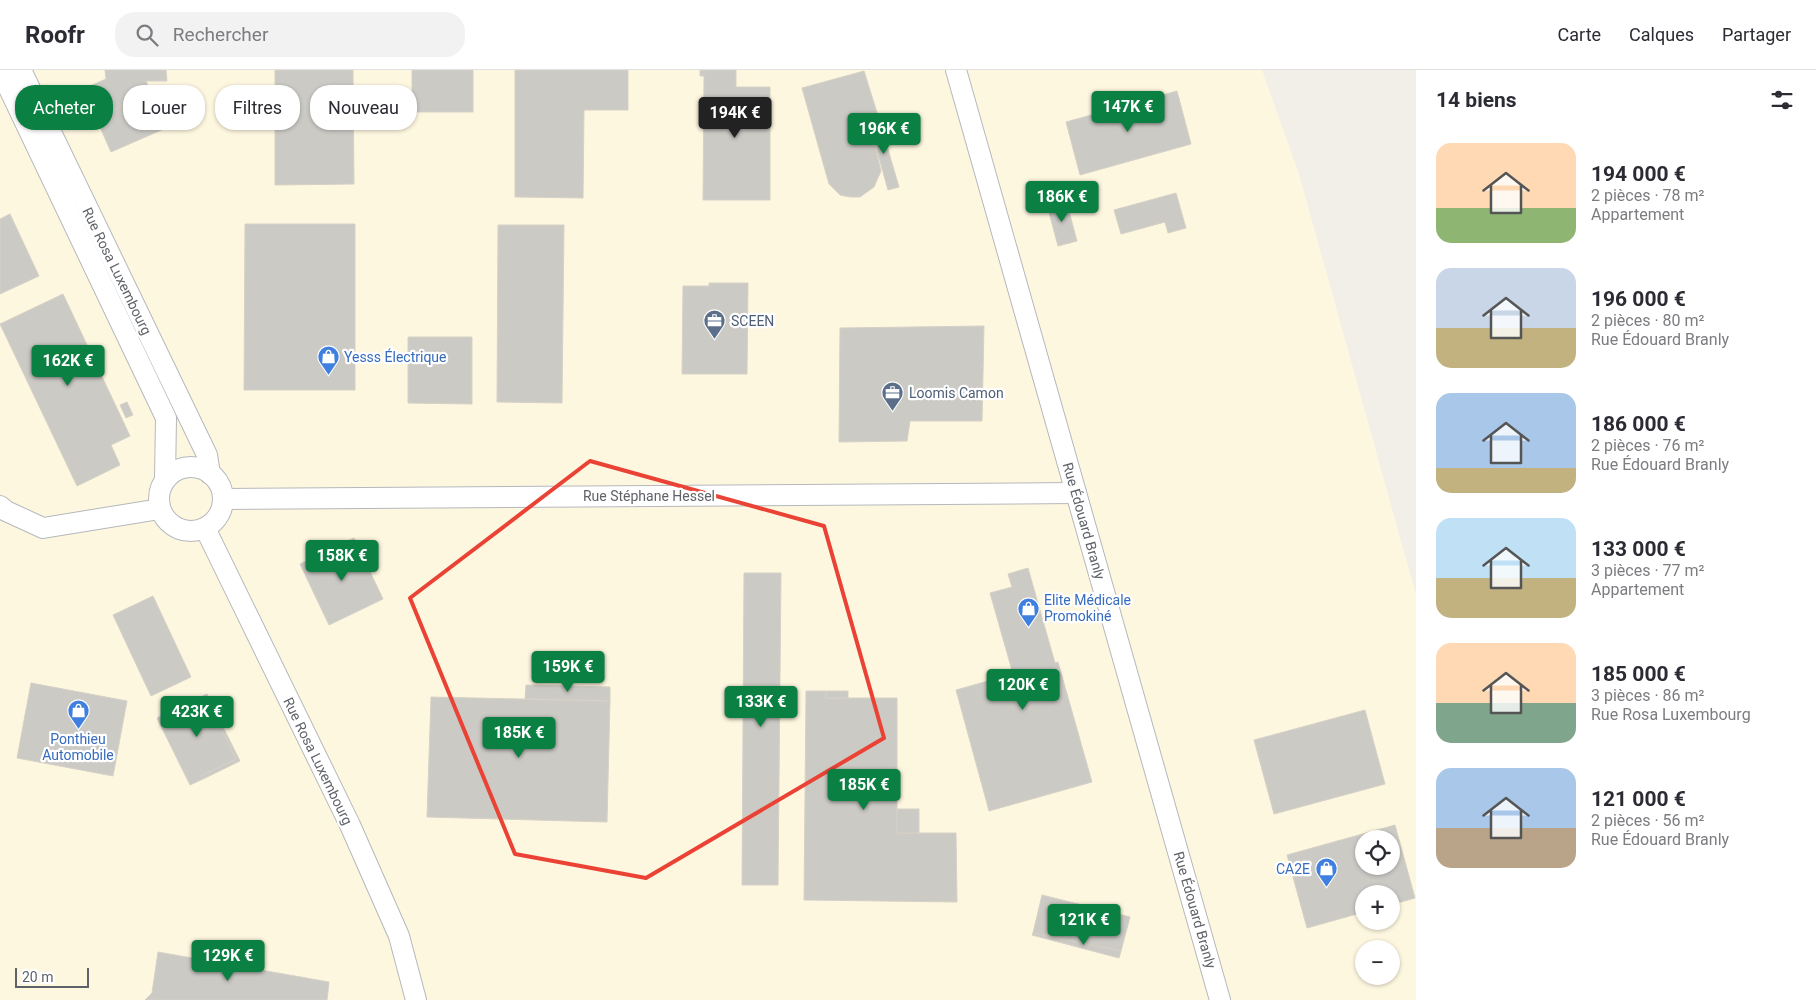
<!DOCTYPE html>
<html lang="fr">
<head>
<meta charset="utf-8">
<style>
  :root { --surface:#fff; --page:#f2f2f3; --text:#2b2b33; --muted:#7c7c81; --line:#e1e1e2; --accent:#0b8043 }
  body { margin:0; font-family:Roboto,sans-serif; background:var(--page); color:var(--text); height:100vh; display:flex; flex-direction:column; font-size:19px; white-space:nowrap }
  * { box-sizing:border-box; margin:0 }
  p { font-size:16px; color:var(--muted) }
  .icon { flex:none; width:28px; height:28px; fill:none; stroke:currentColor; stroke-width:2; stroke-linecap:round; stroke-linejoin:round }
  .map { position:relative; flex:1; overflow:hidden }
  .side { display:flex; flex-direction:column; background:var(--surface); width:400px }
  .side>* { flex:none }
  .banner { position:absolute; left:15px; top:15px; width:475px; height:45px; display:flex; gap:10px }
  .fabs { position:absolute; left:1355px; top:760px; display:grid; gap:10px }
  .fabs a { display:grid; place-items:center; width:45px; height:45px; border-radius:50%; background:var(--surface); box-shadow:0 1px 4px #0004; font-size:25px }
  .scale { position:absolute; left:15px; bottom:12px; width:74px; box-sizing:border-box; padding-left:5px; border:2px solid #5f6368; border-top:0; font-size:14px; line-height:18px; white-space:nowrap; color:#5f6368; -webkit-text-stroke:4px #fff; paint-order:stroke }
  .price { position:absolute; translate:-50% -42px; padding:0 11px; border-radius:5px; background:var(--accent); color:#fff; font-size:16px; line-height:32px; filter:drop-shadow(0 1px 2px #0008) }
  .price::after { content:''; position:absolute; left:50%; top:30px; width:15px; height:11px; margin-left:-8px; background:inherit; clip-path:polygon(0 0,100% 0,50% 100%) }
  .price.on { background:#222; color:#fff }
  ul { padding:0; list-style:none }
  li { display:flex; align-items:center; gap:15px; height:125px; padding:0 20px }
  li span { display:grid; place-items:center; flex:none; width:140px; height:100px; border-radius:15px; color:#555 }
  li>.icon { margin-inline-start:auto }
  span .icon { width:60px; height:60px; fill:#fffc; stroke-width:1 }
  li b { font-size:21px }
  h2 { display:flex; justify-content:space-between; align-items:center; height:60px; padding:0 20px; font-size:21px }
  .pill { padding:0 18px; border-radius:20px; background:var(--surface); box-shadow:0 1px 4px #0004; font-size:18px; line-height:45px }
  .pill.on { background:var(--accent); color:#fff }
  header { display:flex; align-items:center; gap:30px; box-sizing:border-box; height:70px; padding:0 25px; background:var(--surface); border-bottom:1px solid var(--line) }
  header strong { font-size:24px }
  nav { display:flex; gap:28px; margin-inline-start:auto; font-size:18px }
  .search { width:350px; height:45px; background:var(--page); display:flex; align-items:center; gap:12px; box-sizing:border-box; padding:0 18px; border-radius:20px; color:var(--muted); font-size:19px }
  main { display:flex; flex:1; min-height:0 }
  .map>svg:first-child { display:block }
  .commercial { fill:#fef7e0; fill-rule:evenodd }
  .building { fill:#cccac5; stroke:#d6d1c6; fill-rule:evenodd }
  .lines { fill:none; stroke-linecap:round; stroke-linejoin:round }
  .street-casing { stroke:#b5b8bc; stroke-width:22 }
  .street { stroke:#fff; stroke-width:20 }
  .marked { fill:none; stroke:#ea4335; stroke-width:4; stroke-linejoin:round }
  .labels { text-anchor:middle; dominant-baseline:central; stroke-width:4.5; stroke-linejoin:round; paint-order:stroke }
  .street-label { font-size:14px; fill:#5f6368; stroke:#fff }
  .service-label { font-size:14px; fill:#4e5e75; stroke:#fff; text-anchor:start }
  .shop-label { font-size:14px; fill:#366cbe; stroke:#fff; text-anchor:start }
</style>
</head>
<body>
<header>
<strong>Roofr</strong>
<div class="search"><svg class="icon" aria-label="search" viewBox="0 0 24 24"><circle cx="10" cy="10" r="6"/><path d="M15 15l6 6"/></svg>Rechercher</div>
<nav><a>Carte</a><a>Calques</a><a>Partager</a></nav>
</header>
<main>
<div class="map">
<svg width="1416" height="930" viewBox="0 0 1416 930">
  <rect width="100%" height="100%" fill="#f1efe8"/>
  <!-- commercial -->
  <path class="commercial" d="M0,0H1262L1299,104L1416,525V930H0ZM1364,769H1391V796H1364ZM1364,824H1391V851H1364ZM1364,879H1391V906H1364Z"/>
  <!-- building -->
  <g class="building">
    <polygon points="105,0 166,0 167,11 146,11 151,23 96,48 83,19 106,9"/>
    <polygon points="275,0 353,0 354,114 275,115"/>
    <rect x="412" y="0" width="61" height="42"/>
    <polygon points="515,0 628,0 628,40 584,40 583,128 515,127"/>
    <polygon points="700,0 736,0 736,17 770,17 770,130 703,130 704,6 700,6"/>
    <polygon points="864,1 879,49 869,52 881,101 874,117 860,127 850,127 840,125 829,114 802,18"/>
    <polygon points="1177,21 1191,74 1080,105 1066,52"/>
    <polygon points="151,23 166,58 111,82 96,48"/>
    <polygon points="879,49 899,117 888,120 869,52"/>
    <polygon points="1176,123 1186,158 1168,163 1165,152 1121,164 1114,140"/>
    <polygon points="1066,130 1077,171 1058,176 1047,135"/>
    <polygon points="10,144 39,206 0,224 0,149"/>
    <polygon points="245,154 355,154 355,320 244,320"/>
    <polygon points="498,155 564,155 562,333 497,332"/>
    <polygon points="709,213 748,213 747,304 682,304 683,216 709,216"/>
    <polygon points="63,224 130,366 111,375 120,395 77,416 0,254"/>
    <polygon points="984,256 982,351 910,351 907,371 839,372 840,258"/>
    <polygon points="408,267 472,267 472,334 408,333"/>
    <polygon points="127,332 133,345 126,348 120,335"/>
    <polygon points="354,468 383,529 329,555 300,494"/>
    <polygon points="1028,498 1055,593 1058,592 1092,712 989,741 956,620 1013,604 990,523 1012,517 1008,504"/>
    <polygon points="744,503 781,503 778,815 742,815"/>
    <polygon points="153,526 191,607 151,626 113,545"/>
    <polygon points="31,613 127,631 113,706 17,688"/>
    <polygon points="526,615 610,617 610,631 525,629"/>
    <polygon points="806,621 826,621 826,628 897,628 897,763 956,763 957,832 804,830"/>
    <rect x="826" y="621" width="22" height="7"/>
    <polygon points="207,624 221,653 219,654 236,689 201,706 203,709 190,715 157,648"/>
    <polygon points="431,627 610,631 607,752 427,747"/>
    <polygon points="1365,640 1385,714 1274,744 1254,670"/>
    <polygon points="221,653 240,691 203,709 201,706 236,689 219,654"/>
    <rect x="897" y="739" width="22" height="24"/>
    <path d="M1395,755L1415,828L1391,835V824H1364V842L1307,858L1287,785ZM1364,769H1391V796H1364Z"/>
    <polygon points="1042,825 1130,847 1121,881 1033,863"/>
    <polygon points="1033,863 1121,881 1119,888 1032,865"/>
    <polygon points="158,882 329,912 327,930 145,930 152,923"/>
  </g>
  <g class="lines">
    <defs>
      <g id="street">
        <polyline points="2,0 2,4 166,348 165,409"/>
        <polyline points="21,0 207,385 210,404"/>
        <polyline points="956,0 1220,930"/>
        <circle cx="191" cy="429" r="32"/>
        <polyline points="223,429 1076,423"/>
        <polyline points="0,436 6,441 43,458 160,439"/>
        <polyline points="205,458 350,755 399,866 416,930"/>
      </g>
    </defs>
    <!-- street casing -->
    <use href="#street" class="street-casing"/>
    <!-- street -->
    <use href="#street" class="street"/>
  </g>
  <!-- marked area -->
  <path class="marked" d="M590,391L824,456L884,668L646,808L515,784L410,528Z"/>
  <!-- icons -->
  <defs>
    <symbol id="office-pin" viewBox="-11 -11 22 30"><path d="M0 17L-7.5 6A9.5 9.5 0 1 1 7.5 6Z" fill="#5c6f8a" stroke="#fff"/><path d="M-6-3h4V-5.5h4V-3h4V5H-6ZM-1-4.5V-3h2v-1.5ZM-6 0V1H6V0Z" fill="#fff"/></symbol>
    <symbol id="shop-pin" viewBox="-11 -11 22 30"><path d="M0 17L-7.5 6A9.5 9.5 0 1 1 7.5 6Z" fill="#3f7fe0" stroke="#fff"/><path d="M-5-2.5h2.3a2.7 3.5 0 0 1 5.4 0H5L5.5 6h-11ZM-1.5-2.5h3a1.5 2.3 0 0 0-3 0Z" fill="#fff"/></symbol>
  </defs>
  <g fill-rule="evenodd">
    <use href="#office-pin" x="702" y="238" width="25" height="34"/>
    <use href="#shop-pin" x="316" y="274" width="25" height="34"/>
    <use href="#office-pin" x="880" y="310" width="25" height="34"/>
    <use href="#shop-pin" x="1016" y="526" width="25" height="34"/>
    <use href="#shop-pin" x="66" y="628" width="25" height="34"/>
    <use href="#shop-pin" x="1314" y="786" width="25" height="34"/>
  </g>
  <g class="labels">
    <!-- street labels -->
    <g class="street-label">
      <text transform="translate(117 201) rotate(64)">Rue Rosa Luxembourg</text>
      <text x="649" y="426">Rue Stéphane Hessel</text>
      <text transform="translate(1084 451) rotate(74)">Rue Édouard Branly</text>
      <text transform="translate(318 691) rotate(64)">Rue Rosa Luxembourg</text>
      <text transform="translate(1195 840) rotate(74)">Rue Édouard Branly</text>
    </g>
    <!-- service labels -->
    <g class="service-label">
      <text x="731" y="251">SCEEN</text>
      <text x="909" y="323">Loomis Camon</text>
    </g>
    <!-- shop labels -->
    <g class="shop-label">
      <text x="344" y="287">Yesss Électrique</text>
      <text x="1044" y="530">Elite Médicale<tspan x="1044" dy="16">Promokiné</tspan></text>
      <text x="78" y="669" text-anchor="middle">Ponthieu<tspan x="78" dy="16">Automobile</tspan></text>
      <text x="1310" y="799" text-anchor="end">CA2E</text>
    </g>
  </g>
</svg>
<div class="fabs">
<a><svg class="icon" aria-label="locate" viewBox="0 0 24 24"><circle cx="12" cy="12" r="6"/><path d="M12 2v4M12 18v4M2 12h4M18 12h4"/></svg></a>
<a>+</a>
<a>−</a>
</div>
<div class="scale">20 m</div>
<b class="price" style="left:1128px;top:63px">147K €</b>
<b class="price on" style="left:735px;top:69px">194K €</b>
<b class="price" style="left:884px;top:85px">196K €</b>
<b class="price" style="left:1062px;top:153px">186K €</b>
<b class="price" style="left:68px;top:317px">162K €</b>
<b class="price" style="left:342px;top:512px">158K €</b>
<b class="price" style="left:568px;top:623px">159K €</b>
<b class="price" style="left:1023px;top:641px">120K €</b>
<b class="price" style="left:761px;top:658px">133K €</b>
<b class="price" style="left:197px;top:668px">423K €</b>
<b class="price" style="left:519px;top:689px">185K €</b>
<b class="price" style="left:864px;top:741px">185K €</b>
<b class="price" style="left:1084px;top:876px">121K €</b>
<b class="price" style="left:228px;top:912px">129K €</b>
<div class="banner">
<a class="pill on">Acheter</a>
<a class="pill">Louer</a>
<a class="pill">Filtres</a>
<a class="pill">Nouveau</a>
</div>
</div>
<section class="side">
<h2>14 biens<svg class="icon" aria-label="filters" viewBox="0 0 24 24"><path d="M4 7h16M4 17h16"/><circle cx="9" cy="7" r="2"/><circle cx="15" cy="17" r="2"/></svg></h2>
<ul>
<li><span style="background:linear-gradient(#ffd9b3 65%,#8fb573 0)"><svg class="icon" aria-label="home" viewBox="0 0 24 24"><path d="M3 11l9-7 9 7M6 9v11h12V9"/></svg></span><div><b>194 000 €</b><p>2 pièces · 78 m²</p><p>Appartement</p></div></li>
<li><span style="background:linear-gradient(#c9d6e8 60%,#c2b280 0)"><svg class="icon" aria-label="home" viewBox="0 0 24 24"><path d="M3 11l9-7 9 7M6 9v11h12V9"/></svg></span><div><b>196 000 €</b><p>2 pièces · 80 m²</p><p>Rue Édouard Branly</p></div></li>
<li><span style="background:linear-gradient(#a9c7e8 75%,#c2b280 0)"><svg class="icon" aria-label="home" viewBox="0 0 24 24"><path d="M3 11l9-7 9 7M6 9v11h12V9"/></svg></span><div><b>186 000 €</b><p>2 pièces · 76 m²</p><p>Rue Édouard Branly</p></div></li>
<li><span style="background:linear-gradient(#bfe0f5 60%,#c2b280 0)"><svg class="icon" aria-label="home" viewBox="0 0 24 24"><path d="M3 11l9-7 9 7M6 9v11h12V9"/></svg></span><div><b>133 000 €</b><p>3 pièces · 77 m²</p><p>Appartement</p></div></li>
<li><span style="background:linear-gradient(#ffd9b3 60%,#7fa58c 0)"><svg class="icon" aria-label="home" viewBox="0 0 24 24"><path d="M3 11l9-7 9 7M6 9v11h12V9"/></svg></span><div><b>185 000 €</b><p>3 pièces · 86 m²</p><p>Rue Rosa Luxembourg</p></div></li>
<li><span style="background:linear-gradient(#a9c7e8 60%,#b9a48a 0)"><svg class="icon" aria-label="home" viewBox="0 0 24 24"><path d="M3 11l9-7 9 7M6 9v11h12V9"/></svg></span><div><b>121 000 €</b><p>2 pièces · 56 m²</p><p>Rue Édouard Branly</p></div></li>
</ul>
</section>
</main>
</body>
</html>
